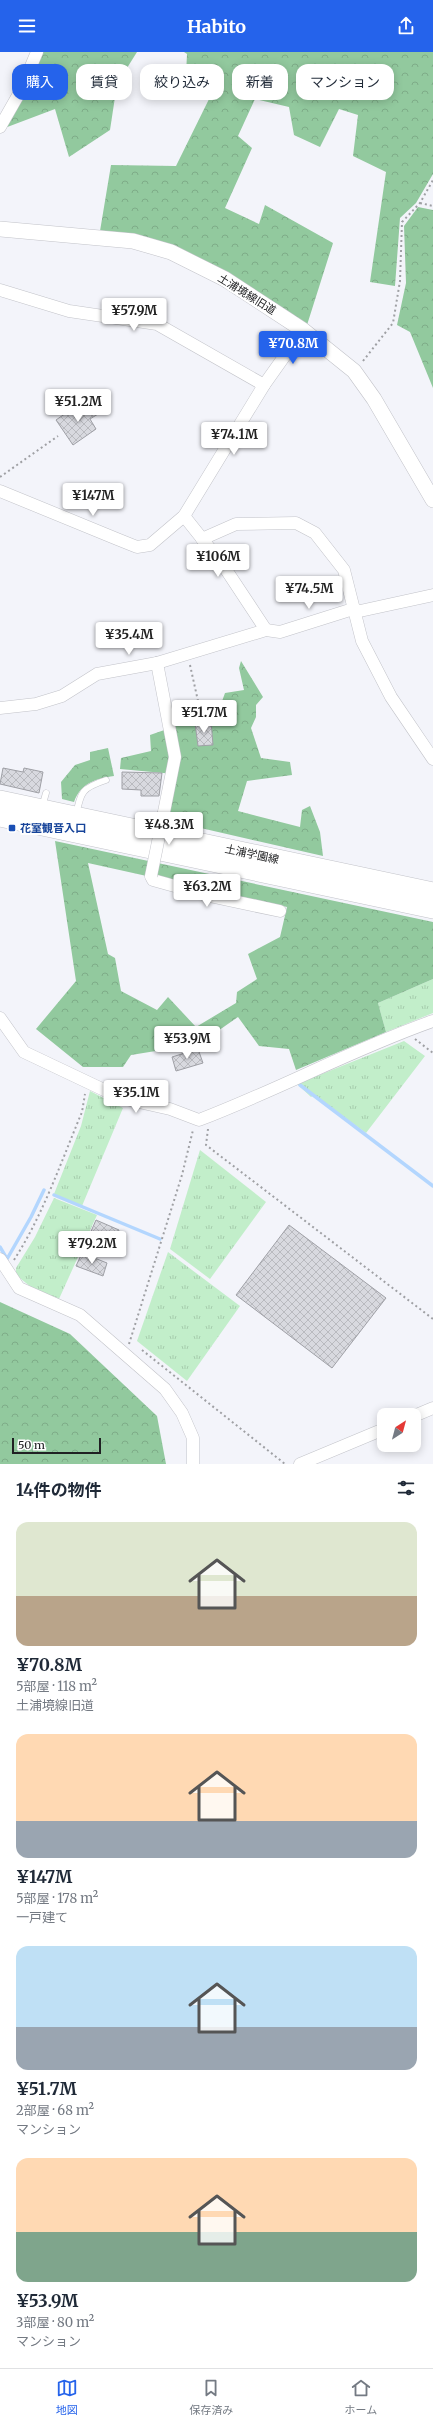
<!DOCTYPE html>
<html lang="ja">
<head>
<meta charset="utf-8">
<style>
  :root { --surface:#fff; --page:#f6f6f7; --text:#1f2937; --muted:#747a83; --line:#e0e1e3; --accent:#2563eb }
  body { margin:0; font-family:Merriweather,"Noto Sans JP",serif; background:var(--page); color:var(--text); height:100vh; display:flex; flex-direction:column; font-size:15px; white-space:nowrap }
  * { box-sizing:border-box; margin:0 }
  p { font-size:13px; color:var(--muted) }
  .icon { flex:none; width:22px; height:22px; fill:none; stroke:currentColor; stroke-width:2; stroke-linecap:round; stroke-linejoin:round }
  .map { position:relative; height:1412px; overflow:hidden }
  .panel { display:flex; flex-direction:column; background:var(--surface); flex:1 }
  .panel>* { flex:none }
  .top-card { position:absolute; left:12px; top:12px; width:409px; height:36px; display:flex; gap:8px }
  .needle { width:26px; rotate:36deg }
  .tools { position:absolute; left:377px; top:1356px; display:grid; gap:8px }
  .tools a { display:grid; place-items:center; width:44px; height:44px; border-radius:8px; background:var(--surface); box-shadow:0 2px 10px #0003; font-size:20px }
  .scale { position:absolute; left:12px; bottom:10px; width:89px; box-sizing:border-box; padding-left:4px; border:2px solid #202123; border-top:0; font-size:11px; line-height:14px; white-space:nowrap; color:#202123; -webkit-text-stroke:3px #fff; paint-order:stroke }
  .price { position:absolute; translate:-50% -34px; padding:0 9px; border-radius:4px; background:#fff; color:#222; font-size:13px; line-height:26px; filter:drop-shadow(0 1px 2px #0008) }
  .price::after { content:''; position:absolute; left:50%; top:24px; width:12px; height:9px; margin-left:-6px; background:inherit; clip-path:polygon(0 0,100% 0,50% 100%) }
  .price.on { background:var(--accent); color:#fff }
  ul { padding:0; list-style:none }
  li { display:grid; align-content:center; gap:8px; height:212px; padding:0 16px }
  li span { display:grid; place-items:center; height:124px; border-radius:12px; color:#555 }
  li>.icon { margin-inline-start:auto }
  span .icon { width:72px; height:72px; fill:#fffc; stroke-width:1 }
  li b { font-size:17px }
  h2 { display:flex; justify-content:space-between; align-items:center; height:48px; padding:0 16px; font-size:17px }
  .pill { padding:0 14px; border-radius:12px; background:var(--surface); box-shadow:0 2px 10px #0003; font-size:14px; line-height:36px }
  .pill.on { background:var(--accent); color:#fff }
  header { display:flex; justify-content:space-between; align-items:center; height:52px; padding:0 16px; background:var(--accent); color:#fff; font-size:18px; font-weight:700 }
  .tab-bar { display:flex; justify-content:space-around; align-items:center; height:56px; border-top:1px solid var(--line); background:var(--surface); font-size:11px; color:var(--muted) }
  .tab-bar a { display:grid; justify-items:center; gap:2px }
  .tab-bar .on { color:var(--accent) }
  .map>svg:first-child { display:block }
  .grass { fill:url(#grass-tufts) }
  .forest { fill:url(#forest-crowns); fill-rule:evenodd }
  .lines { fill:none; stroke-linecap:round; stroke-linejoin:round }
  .stream { stroke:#b3d6fe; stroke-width:3.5 }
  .building { fill:url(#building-cross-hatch); stroke:#9fa0a6 }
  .service-casing { stroke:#c2c3c9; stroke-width:7 }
  .minor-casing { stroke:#c2c3c9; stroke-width:13 }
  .tertiary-casing { stroke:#c2c3c9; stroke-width:16 }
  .primary-casing { stroke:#c2c3c9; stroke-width:20 }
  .path { stroke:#9fa0a4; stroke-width:2; stroke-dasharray:2 3; stroke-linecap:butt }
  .service { stroke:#fff; stroke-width:6 }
  .minor { stroke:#fff; stroke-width:12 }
  .tertiary { stroke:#fff; stroke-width:15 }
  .primary { stroke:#fff; stroke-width:19 }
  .minor-bridge-casing { stroke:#c2c3c9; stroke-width:13; stroke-linecap:butt }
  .minor-bridge { stroke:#fff; stroke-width:12 }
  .transit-dot { fill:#1a4fb4; stroke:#fff; stroke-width:1.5 }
  .labels { text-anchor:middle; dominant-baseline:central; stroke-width:4; stroke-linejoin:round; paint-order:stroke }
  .street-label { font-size:11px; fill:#202123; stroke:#fff }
  .transit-label { font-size:11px; font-weight:bold; fill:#164399; stroke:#fff; text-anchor:start }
</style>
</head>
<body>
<header><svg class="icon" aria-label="menu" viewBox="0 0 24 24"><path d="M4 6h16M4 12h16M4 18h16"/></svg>Habito<svg class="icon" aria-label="share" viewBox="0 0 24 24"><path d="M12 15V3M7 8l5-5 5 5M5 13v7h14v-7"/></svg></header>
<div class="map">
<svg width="433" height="1412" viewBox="0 0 433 1412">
  <defs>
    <pattern id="grass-tufts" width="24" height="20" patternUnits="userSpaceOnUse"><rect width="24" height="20" fill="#c2eeca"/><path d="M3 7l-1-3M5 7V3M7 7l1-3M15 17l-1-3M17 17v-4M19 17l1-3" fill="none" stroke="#a6ccad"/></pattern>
    <pattern id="forest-crowns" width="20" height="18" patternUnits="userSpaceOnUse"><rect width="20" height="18" fill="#92c99e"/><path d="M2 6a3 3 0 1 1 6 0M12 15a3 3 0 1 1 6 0" fill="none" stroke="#7eac88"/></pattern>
    <pattern id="building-cross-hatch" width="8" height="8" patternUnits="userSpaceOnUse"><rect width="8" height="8" fill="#d8d9df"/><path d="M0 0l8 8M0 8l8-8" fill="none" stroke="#b9babf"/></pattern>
  </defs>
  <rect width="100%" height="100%" fill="#f3f4fa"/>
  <!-- grass -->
  <g class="grass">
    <polygon points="433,927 433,961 386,980 378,951"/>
    <polygon points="404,989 425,1004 366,1081 314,1043 311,1045 297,1032"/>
    <polygon points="90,1039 123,1056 82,1154 54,1142 81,1074"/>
    <polygon points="200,1098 266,1150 210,1227 170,1197"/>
    <polygon points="54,1146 97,1163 59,1247 36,1239 16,1223 16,1216 35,1185"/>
    <polygon points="168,1200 240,1254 187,1329 137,1289"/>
  </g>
  <!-- forest -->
  <g class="forest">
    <polygon points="40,0 137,0 117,32 110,78 69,105 55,57 2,77"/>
    <polygon points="184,0 433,0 433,122 416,151 400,166 395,234 370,230 386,120 353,104 358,63 339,57 320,95 294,83 289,55 255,47 238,84 252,96 225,156 259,172 265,153 333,191 307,273 228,221 100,179 111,113 176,114 211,43 186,23 187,2"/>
    <polygon points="418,155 433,158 433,336 410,280 397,273 406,231 404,174"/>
    <polygon points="241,609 263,645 256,653 256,665 251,676 261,706 290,710 292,723 247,729 238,759 300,775 302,758 310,754 320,780 323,804 166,768 174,722 120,717 121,706 151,699 150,683 193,668 203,691 210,691 204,657 221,652 225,641 244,638 239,616"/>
    <path d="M108,696L114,724C95,727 81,731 74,750L62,747L61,730L75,713L90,708V700Z"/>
    <path d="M55,789L433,870V927L378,951L386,980L296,1018L289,997L259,994L238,965L199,992L131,1003L123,1015H83L36,977L76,929ZM88,811L287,855L280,885L248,902L257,927L237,940L236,951L196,975L168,945L157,958L121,939L115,906L108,902Z"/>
    <polygon points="0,1250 70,1282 157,1364 166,1412 0,1412"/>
  </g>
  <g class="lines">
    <!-- stream -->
    <g class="stream">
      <polyline points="300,1033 433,1134"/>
      <polyline points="54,1143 160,1187"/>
      <polyline points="0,1195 7,1207 31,1165 44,1138"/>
    </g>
  </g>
  <!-- building -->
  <g class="building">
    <polygon points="79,352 83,358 92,353 98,362 90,367 96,377 73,393 56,368"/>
    <polygon points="211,669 213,693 198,694 195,671"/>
    <polygon points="3,716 23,720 24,716 43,720 39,741 0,732"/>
    <polygon points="122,720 162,721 159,744 141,744 141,738 122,737"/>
    <polygon points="198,997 203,1011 176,1019 172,1005"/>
    <polygon points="96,1168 119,1178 112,1194 89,1184"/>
    <polygon points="289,1173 386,1246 332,1316 236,1243"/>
    <polygon points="82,1201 107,1211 103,1224 76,1214"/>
  </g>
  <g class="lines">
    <defs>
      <g id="service">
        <polyline points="42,755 46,741"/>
        <path d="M76,763C81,739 82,736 106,728"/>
      </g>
      <g id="minor">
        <polyline points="0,75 20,40 37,0"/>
        <polyline points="0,238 69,259 157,272 264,333"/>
        <polyline points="0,439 117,487 137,495 150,493 184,464 264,333 303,278"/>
        <polyline points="184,464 223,513 266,578"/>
        <polyline points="202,487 236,472 296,471 315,481 344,518 362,589 391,645 433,707"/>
        <polyline points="157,611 175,705 164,760"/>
        <polyline points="0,656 36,652 62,644 97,622 157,611 266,578 280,580 353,557 360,559 433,543"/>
        <polyline points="151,824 153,828 214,845 280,859"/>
        <path d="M0,966L24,1000L121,1046L170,1057L199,1068C278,1038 353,997 433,969"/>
        <polyline points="0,1207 19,1236 80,1263 165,1337 182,1361 193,1386 193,1412"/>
        <polyline points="414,1364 433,1356"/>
        <polyline points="300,1412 384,1377"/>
      </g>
      <polyline id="tertiary" points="0,177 133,189 171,200 225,227 303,278 354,319 374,347 433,448"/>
      <g id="primary">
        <polyline points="0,748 433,840"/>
        <polyline points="0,765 433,857"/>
      </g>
    </defs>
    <!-- service casing -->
    <use href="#service" class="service-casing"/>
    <!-- minor casing -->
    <use href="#minor" class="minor-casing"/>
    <!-- tertiary casing -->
    <use href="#tertiary" class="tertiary-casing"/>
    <!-- primary casing -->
    <use href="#primary" class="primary-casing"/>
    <!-- path -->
    <g class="path">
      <polyline points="420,151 433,154"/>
      <polyline points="363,309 393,271 400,229 402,170 420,151 433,128"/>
      <polyline points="0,425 58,384"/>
      <polyline points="190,613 202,667"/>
      <polyline points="415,987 433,1001"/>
      <polyline points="208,1077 206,1093 433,1267"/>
      <path d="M14,1208C43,1163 61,1110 82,1060L85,1042"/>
      <polyline points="129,1292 182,1123 193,1078"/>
      <polyline points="142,1298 285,1412"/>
    </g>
    <!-- service -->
    <use href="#service" class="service"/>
    <!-- minor -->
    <use href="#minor" class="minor"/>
    <!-- tertiary -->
    <use href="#tertiary" class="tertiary"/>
    <!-- primary -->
    <use href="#primary" class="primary"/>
    <defs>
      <polyline id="minor-bridge" points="151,824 164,760"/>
    </defs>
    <!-- minor-bridge casing -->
    <use href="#minor-bridge" class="minor-bridge-casing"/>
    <!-- minor-bridge -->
    <use href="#minor-bridge" class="minor-bridge"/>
  </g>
  <!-- markers -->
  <rect class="transit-dot" x="8" y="772" width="8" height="8" rx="2"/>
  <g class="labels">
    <!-- street labels -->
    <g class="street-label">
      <text transform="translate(247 242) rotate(32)">土浦境線旧道</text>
      <text transform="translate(252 802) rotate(12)">土浦学園線</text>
    </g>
    <!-- transit labels -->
    <g class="transit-label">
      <text x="20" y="776">花室観音入口</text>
    </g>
  </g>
</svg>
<div class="tools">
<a><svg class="needle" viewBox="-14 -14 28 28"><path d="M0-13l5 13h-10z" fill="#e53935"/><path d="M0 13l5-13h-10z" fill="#747a83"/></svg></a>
</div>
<div class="scale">50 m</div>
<b class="price" style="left:134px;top:280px">¥57.9M</b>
<b class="price on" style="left:293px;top:313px">¥70.8M</b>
<b class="price" style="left:78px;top:371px">¥51.2M</b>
<b class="price" style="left:234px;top:404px">¥74.1M</b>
<b class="price" style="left:93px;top:465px">¥147M</b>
<b class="price" style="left:218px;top:526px">¥106M</b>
<b class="price" style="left:309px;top:558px">¥74.5M</b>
<b class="price" style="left:129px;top:604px">¥35.4M</b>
<b class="price" style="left:204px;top:682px">¥51.7M</b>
<b class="price" style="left:169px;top:794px">¥48.3M</b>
<b class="price" style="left:207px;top:856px">¥63.2M</b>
<b class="price" style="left:187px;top:1008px">¥53.9M</b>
<b class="price" style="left:136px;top:1062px">¥35.1M</b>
<b class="price" style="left:92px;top:1213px">¥79.2M</b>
<div class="top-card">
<a class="pill on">購入</a>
<a class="pill">賃貸</a>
<a class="pill">絞り込み</a>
<a class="pill">新着</a>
<a class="pill">マンション</a>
</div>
</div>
<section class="panel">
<h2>14件の物件<svg class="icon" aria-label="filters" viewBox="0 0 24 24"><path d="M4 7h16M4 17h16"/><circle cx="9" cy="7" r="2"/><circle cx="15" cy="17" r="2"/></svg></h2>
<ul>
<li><span style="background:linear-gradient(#dfe7d0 60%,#b9a48a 0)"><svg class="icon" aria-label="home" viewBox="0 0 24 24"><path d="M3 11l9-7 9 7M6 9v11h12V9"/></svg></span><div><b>¥70.8M</b><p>5部屋 · 118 m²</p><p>土浦境線旧道</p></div></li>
<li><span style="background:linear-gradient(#ffd9b3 70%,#9aa5b1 0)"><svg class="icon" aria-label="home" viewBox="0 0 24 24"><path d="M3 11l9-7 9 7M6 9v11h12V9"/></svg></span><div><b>¥147M</b><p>5部屋 · 178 m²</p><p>一戸建て</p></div></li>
<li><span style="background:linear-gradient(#bfe0f5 65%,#9aa5b1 0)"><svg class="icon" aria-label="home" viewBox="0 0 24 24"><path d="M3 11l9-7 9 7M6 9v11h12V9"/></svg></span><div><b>¥51.7M</b><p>2部屋 · 68 m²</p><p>マンション</p></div></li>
<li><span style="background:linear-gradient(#ffd9b3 60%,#7fa58c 0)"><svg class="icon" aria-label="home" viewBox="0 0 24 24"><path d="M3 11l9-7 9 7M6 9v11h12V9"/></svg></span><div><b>¥53.9M</b><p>3部屋 · 80 m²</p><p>マンション</p></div></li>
</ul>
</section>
<nav class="tab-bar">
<a class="on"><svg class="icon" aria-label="map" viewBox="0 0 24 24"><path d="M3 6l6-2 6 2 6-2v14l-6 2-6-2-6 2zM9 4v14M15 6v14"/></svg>地図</a>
<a><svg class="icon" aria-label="saved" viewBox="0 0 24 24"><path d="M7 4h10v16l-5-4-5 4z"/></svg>保存済み</a>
<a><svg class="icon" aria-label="home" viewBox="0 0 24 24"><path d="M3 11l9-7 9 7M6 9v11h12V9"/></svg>ホーム</a>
</nav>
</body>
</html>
